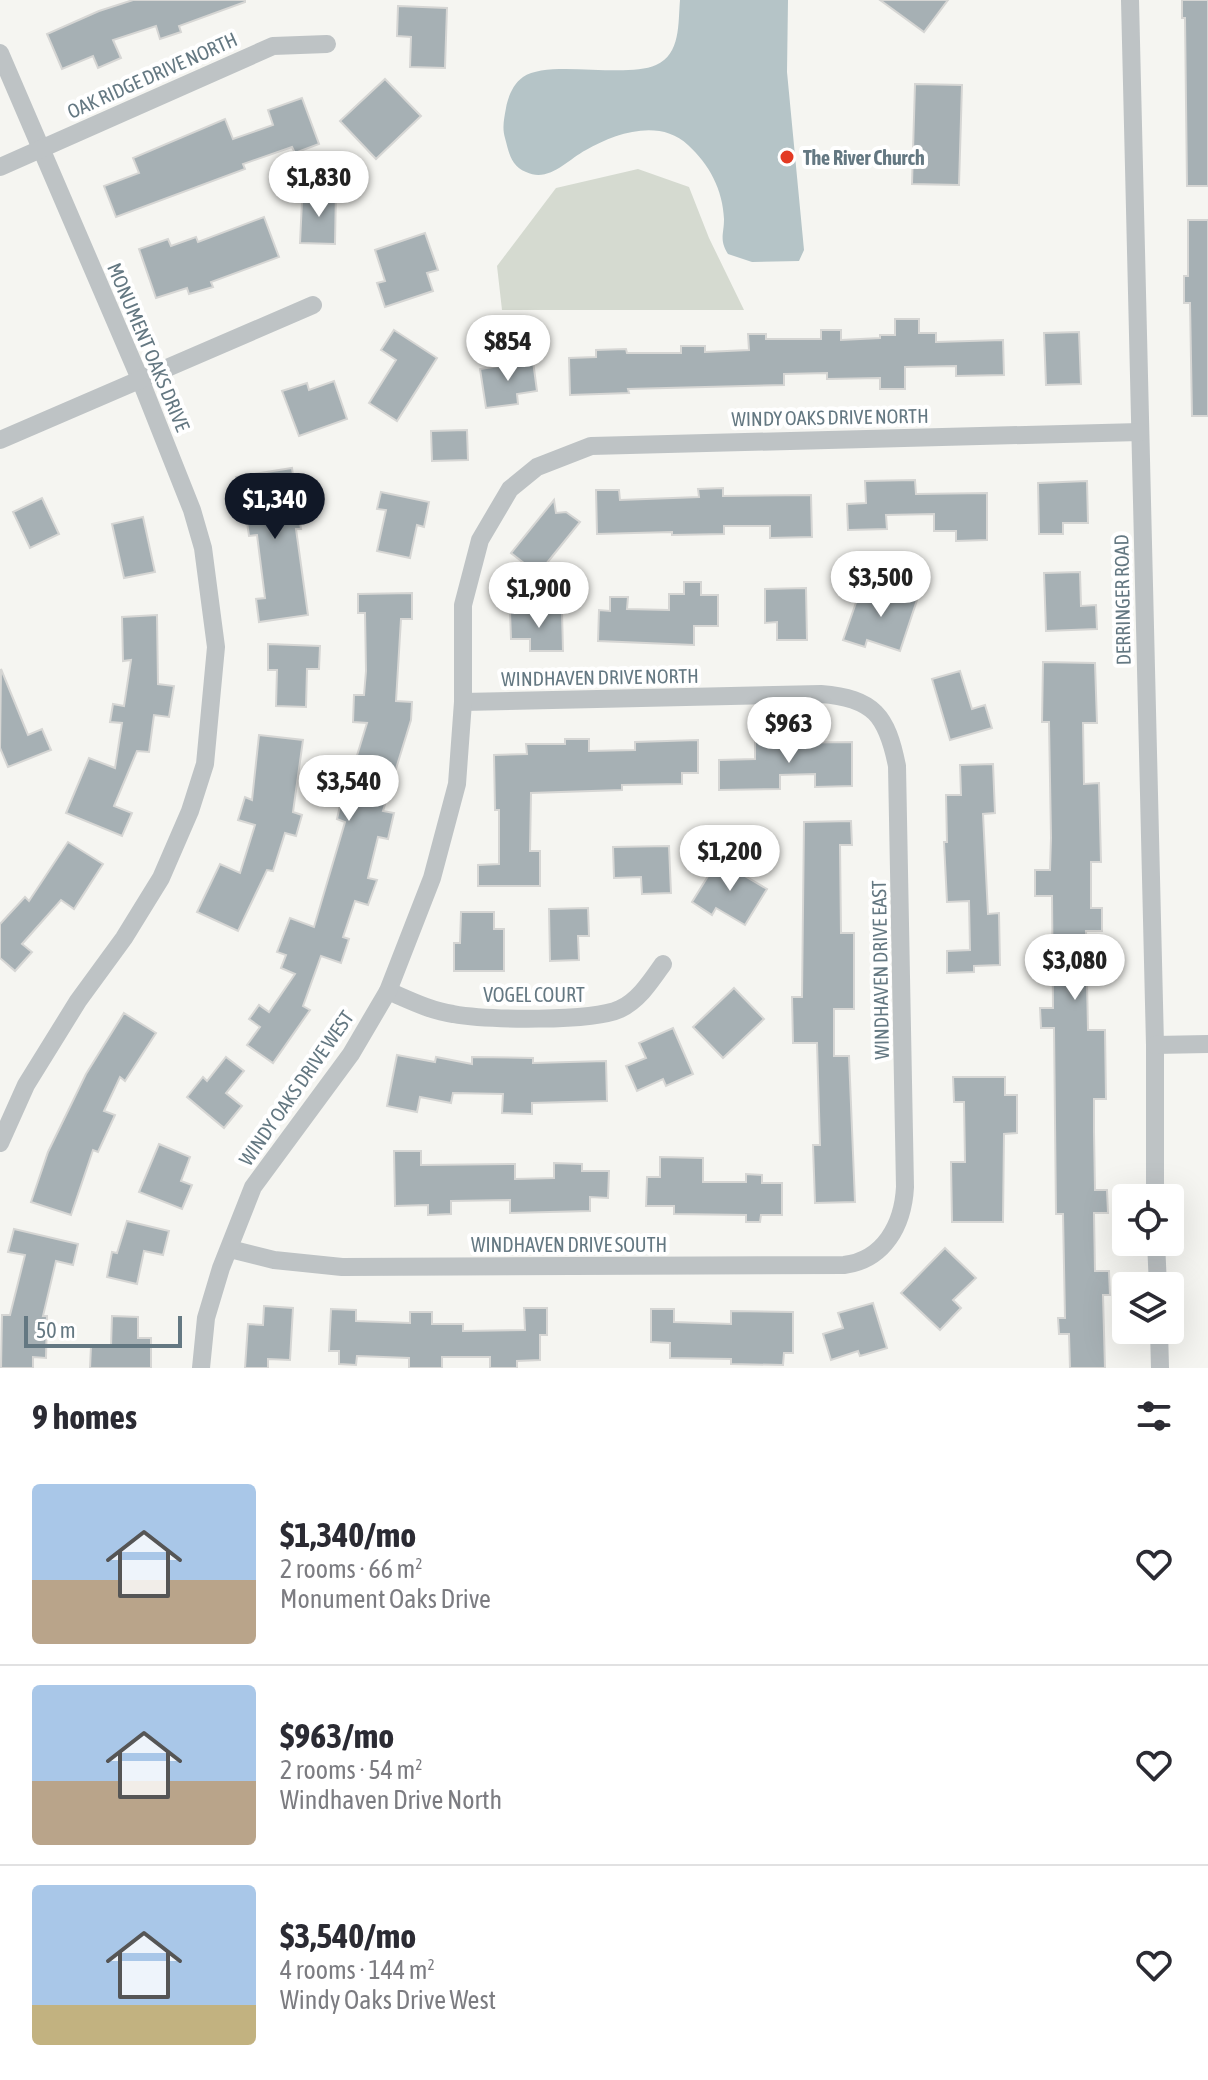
<!DOCTYPE html>
<html lang="en">
<head>
<meta charset="utf-8">
<style>
  :root { --surface:#fff; --page:#f2f2f3; --text:#2b2b33; --muted:#7c7c81; --line:#e1e1e2; --accent:#111827 }
  body { margin:0; font-family:"Asap Condensed",sans-serif; background:var(--page); color:var(--text); height:100vh; display:flex; flex-direction:column; font-size:30px; white-space:nowrap }
  * { box-sizing:border-box; margin:0 }
  p { font-size:26px; color:var(--muted) }
  .icon { flex:none; width:44px; height:44px; fill:none; stroke:currentColor; stroke-width:2; stroke-linecap:round; stroke-linejoin:round }
  .map { position:relative; height:1368px; overflow:hidden }
  .panel { display:flex; flex-direction:column; background:var(--surface); flex:1 }
  .panel>* { flex:none }
  .buttons { position:absolute; left:1112px; top:1184px; display:grid; gap:16px }
  .buttons a { display:grid; place-items:center; width:72px; height:72px; border-radius:8px; background:var(--surface); box-shadow:0 8px 32px #0002; font-size:40px }
  .scale { position:absolute; left:24px; bottom:20px; width:158px; box-sizing:border-box; padding-left:8px; border:4px solid #647882; border-top:0; font-size:22px; line-height:28px; white-space:nowrap; color:#647882; -webkit-text-stroke:6px #fff; paint-order:stroke }
  .price { position:absolute; translate:-50% -68px; padding:0 18px; border-radius:28px; background:#fff; color:#222; font-size:26px; line-height:52px; filter:drop-shadow(0 2px 4px #0008) }
  .price::after { content:''; position:absolute; left:50%; top:48px; width:24px; height:18px; margin-left:-12px; background:inherit; clip-path:polygon(0 0,100% 0,50% 100%) }
  .price.selected { background:var(--accent); color:#fff }
  ul { padding:0; list-style:none }
  li { display:flex; align-items:center; gap:24px; height:200px; padding:0 32px }
  li+li { border-top:2px solid var(--line) }
  li span { display:grid; place-items:center; flex:none; width:224px; height:160px; border-radius:8px; color:#555 }
  li>.icon { margin-inline-start:auto }
  span .icon { width:96px; height:96px; fill:#fffc; stroke-width:1 }
  li b { font-size:34px }
  h2 { display:flex; justify-content:space-between; align-items:center; height:96px; padding:0 32px; font-size:34px }
  .map>svg:first-child { display:block }
  .green { fill:#d5dad0 }
  .water { fill:#b5c4c7 }
  .building { fill:#a6b0b4; stroke:#d6d6d4; stroke-width:2 }
  .lines { fill:none; stroke-linecap:round; stroke-linejoin:round }
  .minor { stroke:#bec3c5; stroke-width:18 }
  .poi-dot { fill:#e33a23; stroke:#fff; stroke-width:3 }
  .labels { text-anchor:middle; dominant-baseline:central; stroke-width:8; stroke-linejoin:round; paint-order:stroke }
  .street-label { font-size:20px; fill:#647882; stroke:#fff }
  .poi-label { font-size:20px; font-weight:bold; fill:#647882; stroke:#fff; text-anchor:start }
</style>
</head>
<body>
<div class="map">
<svg width="1208" height="1368" viewBox="0 0 1208 1368">
  <rect width="100%" height="100%" fill="#f5f5f1"/>
  <!-- green -->
  <polygon class="green" points="638,169 689,187 709,238 744,310 502,310 497,266 556,188"/>
  <!-- water -->
  <path class="water" d="M680,0H788L787,72L804,250L799,261L752,262L728,254C719,239 724,235 724,219C723,190 709,164 688,145C660,118 615,133 586,150C567,160 549,183 526,172C511,166 509,153 505,138C502,128 504,119 506,108C508,97 513,84 523,77C549,59 624,79 656,65C681,54 678,23 680,0Z"/>
  <!-- building -->
  <g class="building">
    <polygon points="133,0 245,0 245,2 179,26 181,32 160,39 156,26 113,40 121,58 98,68 93,56 62,69 47,34 99,11"/>
    <polygon points="880,0 948,0 924,32"/>
    <polygon points="1182,0 1208,0 1208,186 1187,186 1185,18 1182,18"/>
    <polygon points="398,6 447,8 445,68 410,67 411,37 397,36"/>
    <polygon points="385,79 421,116 376,159 340,121"/>
    <polygon points="915,84 962,85 959,185 912,184"/>
    <polygon points="302,98 319,144 295,153 292,147 243,164 245,169 116,217 104,186 139,173 133,158 225,119 233,139 273,125 268,110"/>
    <polygon points="314,190 336,190 335,244 300,243 302,201 313,201"/>
    <polygon points="264,217 279,257 211,282 213,287 189,294 187,288 156,298 139,249 168,239 171,246 196,237 198,242"/>
    <polygon points="1188,220 1208,220 1208,416 1192,416 1190,303 1184,303 1184,276 1188,276"/>
    <polygon points="425,233 438,270 427,273 433,291 385,307 377,283 385,281 375,250"/>
    <polygon points="895,319 919,319 919,333 936,333 936,342 1003,340 1004,375 956,376 956,366 905,367 905,389 880,389 880,378 827,379 827,373 784,374 784,385 628,389 629,393 570,395 569,358 596,357 596,350 626,349 627,353 681,353 681,346 705,346 705,352 749,350 748,334 766,334 766,339 821,339 821,330 841,330 841,340 880,338 880,335 895,335"/>
    <polygon points="394,330 437,358 397,421 369,403 396,360 381,350"/>
    <polygon points="1079,332 1081,384 1046,385 1044,333"/>
    <polygon points="533,361 537,391 517,394 518,404 486,408 480,369"/>
    <polygon points="334,381 347,419 299,436 282,391 307,383 309,390"/>
    <polygon points="467,430 468,460 432,461 431,431"/>
    <polygon points="292,468 301,529 296,529 308,615 259,622 256,599 265,598 257,535 249,536 245,509 240,510 236,477"/>
    <polygon points="915,480 916,494 987,493 987,540 956,541 956,531 934,531 934,514 886,515 887,529 848,530 847,504 866,503 865,481"/>
    <polygon points="1087,481 1088,523 1063,523 1063,534 1039,534 1038,483"/>
    <polygon points="723,488 723,496 811,495 812,537 770,538 770,526 724,526 724,534 672,535 672,532 597,534 596,490 619,490 620,500 699,497 698,489"/>
    <polygon points="381,492 429,502 424,527 417,525 410,558 377,551 386,510 377,509"/>
    <polygon points="42,498 59,534 30,548 13,512"/>
    <polygon points="554,500 556,513 566,512 580,522 538,574 511,553"/>
    <polygon points="143,517 155,572 124,578 112,524"/>
    <polygon points="1080,572 1081,606 1096,605 1097,629 1046,631 1044,573"/>
    <polygon points="684,582 701,582 701,595 718,595 718,626 694,626 694,645 598,641 599,610 610,611 610,597 628,597 627,609 669,610 669,594 684,594"/>
    <polygon points="806,588 807,640 777,640 777,622 765,623 765,589"/>
    <polygon points="892,588 918,597 900,651 867,640 865,647 843,640 860,591 888,600"/>
    <polygon points="412,593 412,619 401,619 396,701 412,702 411,720 383,811 394,813 388,839 378,837 368,878 377,880 368,905 355,901 343,937 349,939 341,963 321,956 303,1006 310,1010 273,1063 247,1045 260,1027 249,1019 259,1005 269,1012 295,974 281,968 286,955 277,952 290,918 314,927 345,822 337,819 341,801 343,801 367,723 353,722 354,695 364,695 366,671 365,613 358,613 358,594"/>
    <polygon points="562,611 563,651 530,651 530,639 511,639 510,612"/>
    <polygon points="157,615 158,684 174,686 169,717 154,715 149,752 137,751 114,806 132,813 122,836 66,813 89,758 115,768 122,723 110,722 113,704 124,706 131,660 123,661 122,617"/>
    <polygon points="268,644 320,646 319,669 307,669 306,707 276,706 277,670 268,670"/>
    <polygon points="1043,662 1095,663 1097,723 1083,723 1084,784 1099,783 1101,862 1091,862 1091,908 1102,908 1102,931 1086,931 1088,1030 1105,1030 1106,1099 1094,1099 1094,1132 1095,1190 1107,1190 1108,1213 1094,1213 1095,1271 1109,1271 1110,1295 1103,1295 1105,1368 1070,1368 1069,1334 1059,1334 1058,1318 1065,1318 1063,1214 1056,1214 1054,1028 1041,1028 1040,1008 1053,1008 1052,896 1035,896 1035,870 1050,870 1051,838 1049,722 1042,722"/>
    <polygon points="1,669 28,735 42,729 51,750 8,767 0,748"/>
    <polygon points="960,671 972,709 985,705 992,728 950,740 932,679"/>
    <polygon points="259,735 303,740 293,812 302,815 296,836 285,833 273,871 267,870 238,931 197,912 220,864 240,873 255,825 238,820 245,797 252,800"/>
    <polygon points="565,739 589,739 589,751 635,750 635,742 698,740 698,773 682,773 682,784 622,785 622,790 531,793 530,851 540,851 540,886 478,886 478,865 499,864 499,810 495,810 494,755 527,754 526,744 565,744"/>
    <polygon points="779,739 779,743 852,742 852,786 815,787 815,774 780,775 780,789 719,790 719,760 755,759 755,740"/>
    <polygon points="993,764 995,813 983,814 988,914 999,913 1000,965 974,966 974,972 947,973 947,951 970,950 969,901 947,902 944,842 947,842 946,795 961,795 960,765"/>
    <polygon points="851,821 852,845 840,845 841,933 854,933 854,1009 834,1009 834,1056 849,1056 855,1202 815,1203 813,1145 820,1145 817,1043 793,1043 792,997 802,997 804,822"/>
    <polygon points="68,842 103,864 74,909 61,900 22,944 32,952 15,971 0,958 0,924 25,897 29,901"/>
    <polygon points="669,846 671,893 642,894 641,877 614,878 613,847"/>
    <polygon points="718,860 767,889 745,925 716,908 712,915 692,902"/>
    <polygon points="588,908 589,936 578,936 579,960 550,961 549,909"/>
    <polygon points="461,912 494,912 494,929 504,929 504,971 454,971 454,943 460,943"/>
    <polygon points="734,988 764,1019 723,1058 693,1027"/>
    <polygon points="124,1013 156,1033 125,1081 120,1077 104,1111 115,1115 98,1152 93,1150 71,1215 31,1202 48,1152 86,1074"/>
    <polygon points="673,1028 693,1074 666,1086 663,1079 637,1091 626,1066 646,1058 639,1043"/>
    <polygon points="397,1055 435,1062 436,1057 472,1064 472,1057 533,1058 533,1063 606,1061 607,1101 532,1103 532,1114 502,1113 503,1094 453,1093 451,1103 420,1097 417,1112 387,1106"/>
    <polygon points="226,1057 244,1071 226,1093 242,1106 224,1128 187,1097 203,1077 207,1081"/>
    <polygon points="953,1077 1005,1077 1005,1095 1017,1095 1017,1133 1004,1134 1003,1222 952,1222 951,1162 965,1162 964,1102 954,1102"/>
    <polygon points="159,1144 190,1157 181,1181 192,1185 182,1209 139,1192"/>
    <polygon points="394,1151 421,1151 421,1165 515,1164 515,1179 554,1178 554,1163 582,1164 582,1171 609,1171 608,1198 590,1197 590,1211 510,1213 510,1200 451,1201 451,1214 428,1215 428,1205 395,1206"/>
    <polygon points="660,1157 703,1158 703,1182 746,1182 746,1174 762,1175 762,1183 782,1183 782,1215 761,1215 760,1222 746,1222 746,1215 674,1214 674,1206 646,1206 647,1177 660,1177"/>
    <polygon points="127,1221 169,1231 163,1255 144,1251 137,1284 107,1277 112,1252 117,1253"/>
    <polygon points="14,1229 78,1244 73,1265 56,1261 43,1316 47,1316 46,1358 33,1357 33,1368 1,1368 2,1315 10,1315 25,1255 8,1252"/>
    <polygon points="945,1248 976,1278 953,1300 961,1308 940,1330 901,1293"/>
    <polygon points="873,1303 887,1348 860,1356 858,1351 831,1360 823,1334 843,1328 838,1313"/>
    <polygon points="264,1306 293,1308 290,1360 268,1359 268,1368 245,1368 248,1324 263,1325"/>
    <polygon points="524,1308 547,1308 547,1335 540,1335 540,1360 517,1361 517,1368 490,1368 490,1357 442,1357 442,1368 409,1368 409,1358 357,1356 356,1365 339,1364 339,1351 329,1351 331,1309 356,1310 356,1321 410,1323 410,1312 432,1312 432,1324 463,1324 463,1331 525,1330"/>
    <polygon points="651,1309 674,1309 674,1322 731,1324 731,1311 793,1312 793,1353 784,1353 783,1365 731,1364 731,1359 670,1358 670,1343 651,1342"/>
    <polygon points="112,1316 138,1317 138,1338 151,1338 151,1368 90,1368 91,1346 111,1347"/>
  </g>
  <g class="lines">
    <!-- minor -->
    <g class="minor">
      <polyline points="1130,0 1155,1045 1155,1198"/>
      <polyline points="0,53 140,379 192,510 203,548 216,647 205,764 190,811 161,878 124,938 78,1001 26,1085 0,1143"/>
      <polyline points="0,167 273,46 327,44"/>
      <polyline points="0,440 313,305"/>
      <path d="M388,991C409,1000 431,1011 453,1014C486,1020 592,1022 620,1009C639,1000 651,981 663,964"/>
      <polyline points="1155,1045 1208,1044"/>
      <polyline points="1156,1242 1158,1286"/>
      <path d="M230,1249L274,1260L342,1267L844,1265C884,1260 903,1225 905,1187L897,766C887,716 874,698 821,694L463,702"/>
      <polyline points="1159,1330 1160,1368"/>
      <polyline points="201,1368 206,1318 221,1268 253,1187 351,1054 388,991 432,878 457,784 463,702 463,605 480,540 510,489 537,467 591,446 1140,432"/>
    </g>
  </g>
  <!-- markers -->
  <circle class="poi-dot" cx="787" cy="157" r="8"/>
  <g class="labels">
    <!-- street labels -->
    <g class="street-label">
      <text transform="translate(152 75) rotate(-24)">OAK RIDGE DRIVE NORTH</text>
      <text transform="translate(149 347) rotate(67)">MONUMENT OAKS DRIVE</text>
      <text transform="translate(830 417) rotate(-1)">WINDY OAKS DRIVE NORTH</text>
      <text transform="translate(1122 600) rotate(-91)">DERRINGER ROAD</text>
      <text transform="translate(600 677) rotate(-1)">WINDHAVEN DRIVE NORTH</text>
      <text transform="translate(880 970) rotate(-91)">WINDHAVEN DRIVE EAST</text>
      <text x="534" y="994">VOGEL COURT</text>
      <text transform="translate(296 1088) rotate(-55)">WINDY OAKS DRIVE WEST</text>
      <text x="569" y="1244">WINDHAVEN DRIVE SOUTH</text>
    </g>
    <!-- poi labels -->
    <g class="poi-label">
      <text x="803" y="157">The River Church</text>
    </g>
  </g>
</svg>
<div class="buttons">
<a><svg class="icon" aria-label="locate" viewBox="0 0 24 24"><circle cx="12" cy="12" r="6"/><path d="M12 2v4M12 18v4M2 12h4M18 12h4"/></svg></a>
<a><svg class="icon" aria-label="layers" viewBox="0 0 24 24"><path d="M12 4l9 5-9 5-9-5zM3 14l9 5 9-5"/></svg></a>
</div>
<div class="scale">50 m</div>
<b class="price" style="left:319px;top:219px">$1,830</b>
<b class="price" style="left:508px;top:383px">$854</b>
<b class="price selected" style="left:275px;top:541px">$1,340</b>
<b class="price" style="left:881px;top:619px">$3,500</b>
<b class="price" style="left:539px;top:630px">$1,900</b>
<b class="price" style="left:789px;top:765px">$963</b>
<b class="price" style="left:349px;top:823px">$3,540</b>
<b class="price" style="left:730px;top:893px">$1,200</b>
<b class="price" style="left:1075px;top:1002px">$3,080</b>
</div>
<section class="panel">
<h2>9 homes<svg class="icon" aria-label="filters" viewBox="0 0 24 24"><path d="M4 7h16M4 17h16"/><circle cx="9" cy="7" r="2"/><circle cx="15" cy="17" r="2"/></svg></h2>
<ul>
<li><span style="background:linear-gradient(#a9c7e8 60%,#b9a48a 0)"><svg class="icon" aria-label="home" viewBox="0 0 24 24"><path d="M3 11l9-7 9 7M6 9v11h12V9"/></svg></span><div><b>$1,340/mo</b><p>2 rooms · 66 m²</p><p>Monument Oaks Drive</p></div><svg class="icon" aria-label="heart" viewBox="0 0 24 24"><path d="M12 20l-8-8c-3-5 5-10 8-4 3-6 11-1 8 4z"/></svg></li>
<li><span style="background:linear-gradient(#a9c7e8 60%,#b9a48a 0)"><svg class="icon" aria-label="home" viewBox="0 0 24 24"><path d="M3 11l9-7 9 7M6 9v11h12V9"/></svg></span><div><b>$963/mo</b><p>2 rooms · 54 m²</p><p>Windhaven Drive North</p></div><svg class="icon" aria-label="heart" viewBox="0 0 24 24"><path d="M12 20l-8-8c-3-5 5-10 8-4 3-6 11-1 8 4z"/></svg></li>
<li><span style="background:linear-gradient(#a9c7e8 75%,#c2b280 0)"><svg class="icon" aria-label="home" viewBox="0 0 24 24"><path d="M3 11l9-7 9 7M6 9v11h12V9"/></svg></span><div><b>$3,540/mo</b><p>4 rooms · 144 m²</p><p>Windy Oaks Drive West</p></div><svg class="icon" aria-label="heart" viewBox="0 0 24 24"><path d="M12 20l-8-8c-3-5 5-10 8-4 3-6 11-1 8 4z"/></svg></li>
</ul>
</section>
</body>
</html>
